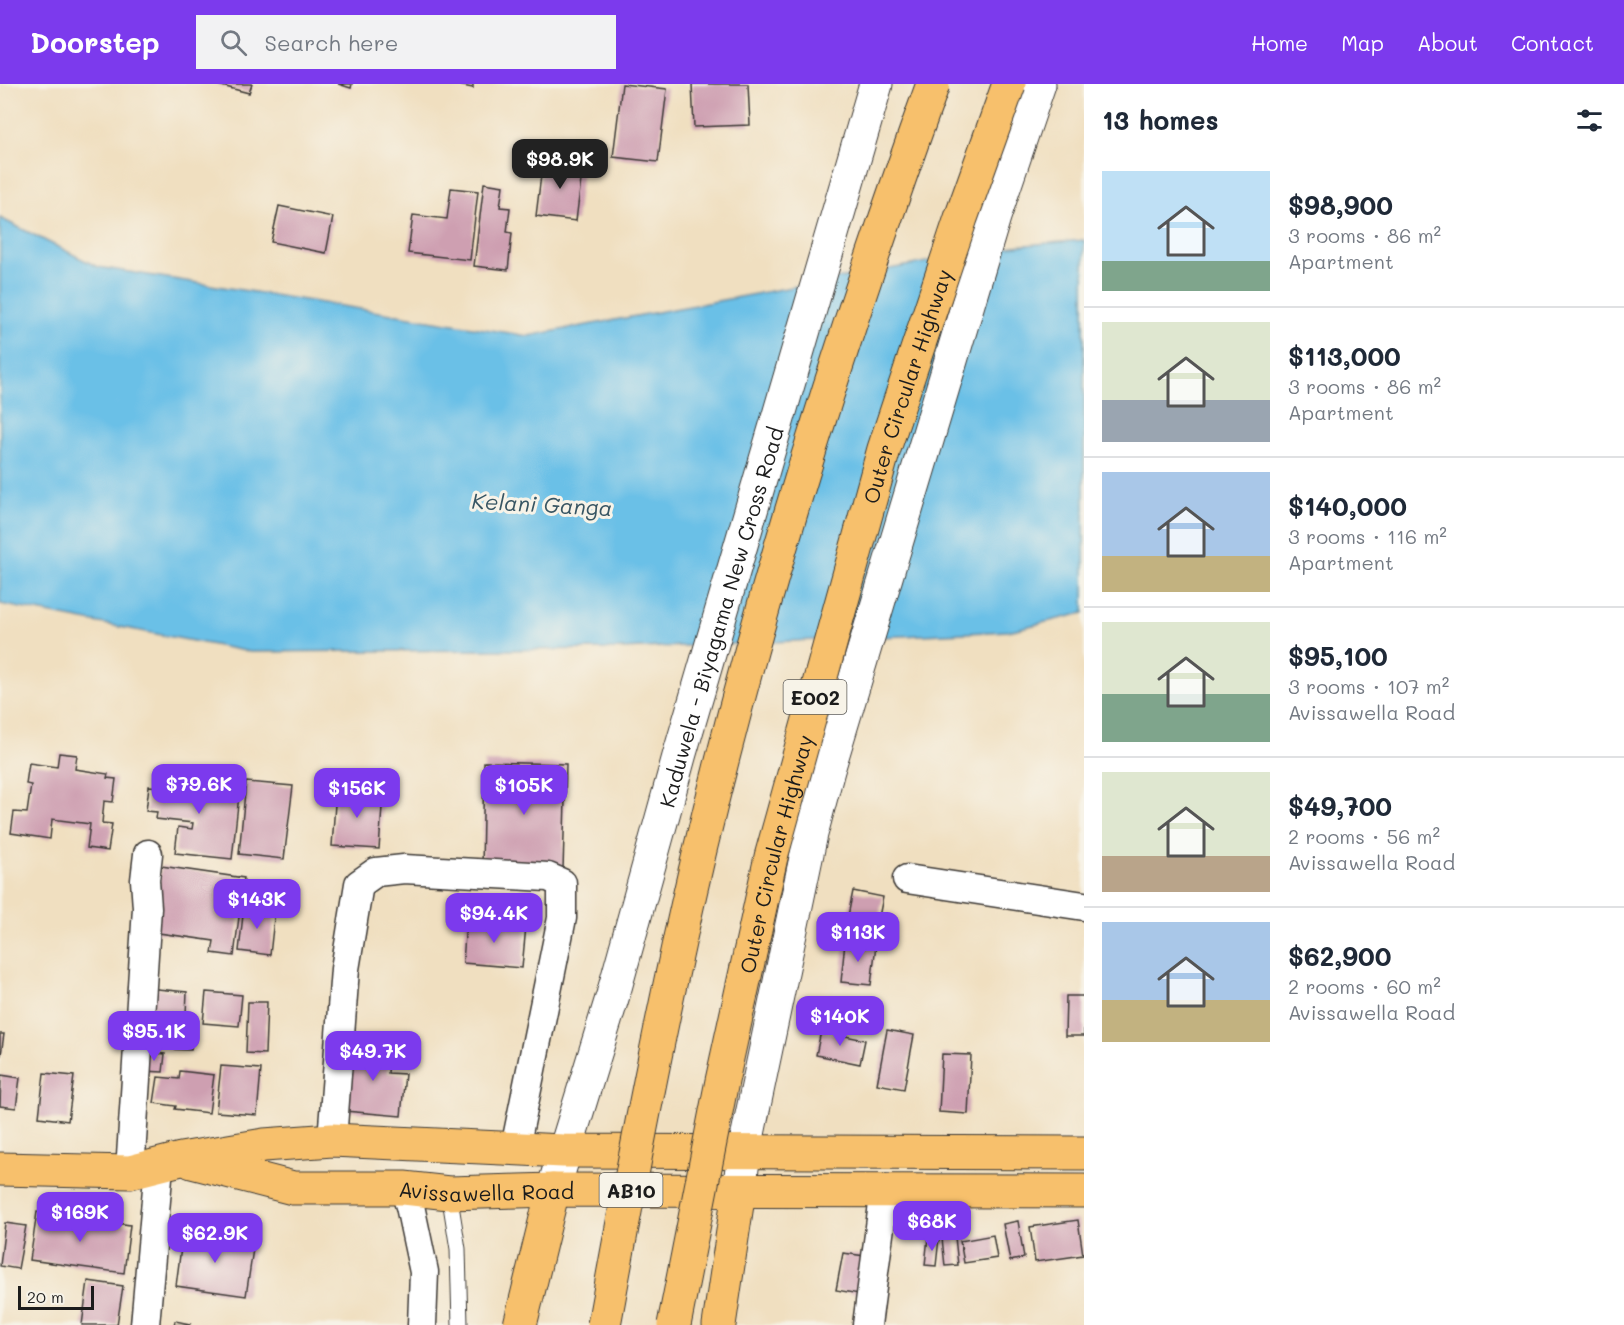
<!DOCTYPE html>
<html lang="en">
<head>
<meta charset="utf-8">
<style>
  :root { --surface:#fff; --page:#f2f2f3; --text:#1f2937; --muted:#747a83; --line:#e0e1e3; --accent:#7c3aed }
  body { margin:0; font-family:Mali,sans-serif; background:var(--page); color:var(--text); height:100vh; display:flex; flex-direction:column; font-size:22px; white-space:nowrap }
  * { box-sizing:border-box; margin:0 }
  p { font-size:20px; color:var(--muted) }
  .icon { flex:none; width:33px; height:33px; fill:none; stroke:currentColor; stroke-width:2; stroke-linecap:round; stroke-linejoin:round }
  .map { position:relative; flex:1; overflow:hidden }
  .sheet { display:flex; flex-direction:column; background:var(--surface); width:540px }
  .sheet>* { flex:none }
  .scale { position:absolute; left:18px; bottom:15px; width:76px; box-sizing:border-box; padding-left:6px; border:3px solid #1c1c1c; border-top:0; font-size:16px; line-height:21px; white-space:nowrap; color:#1c1c1c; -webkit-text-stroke:4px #f7f3e8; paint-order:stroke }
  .price { position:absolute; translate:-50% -51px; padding:0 14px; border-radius:12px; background:var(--accent); color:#fff; font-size:20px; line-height:39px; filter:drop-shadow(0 2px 3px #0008) }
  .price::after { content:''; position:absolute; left:50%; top:36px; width:18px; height:14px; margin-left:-9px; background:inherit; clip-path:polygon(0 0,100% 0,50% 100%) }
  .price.on { background:#222; color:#fff }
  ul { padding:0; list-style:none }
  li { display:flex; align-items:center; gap:18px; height:150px; padding:0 18px }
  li+li { border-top:2px solid var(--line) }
  li span { display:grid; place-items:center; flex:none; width:168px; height:120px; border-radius:0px; color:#555 }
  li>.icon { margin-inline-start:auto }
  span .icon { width:72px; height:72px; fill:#fffc; stroke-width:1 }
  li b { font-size:26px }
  h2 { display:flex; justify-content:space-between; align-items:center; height:72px; padding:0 18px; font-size:26px }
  header { display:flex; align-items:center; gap:36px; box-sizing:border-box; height:84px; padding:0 30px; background:var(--accent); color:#fff }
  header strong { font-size:28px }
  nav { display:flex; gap:33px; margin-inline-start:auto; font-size:21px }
  .search { width:420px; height:54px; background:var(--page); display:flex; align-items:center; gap:15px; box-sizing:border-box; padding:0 21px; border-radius:0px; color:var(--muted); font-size:22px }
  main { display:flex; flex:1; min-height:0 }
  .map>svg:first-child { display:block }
  .water { fill:#6ac0e7; stroke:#436e82; stroke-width:1.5 }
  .building { fill:#ce9fb1 }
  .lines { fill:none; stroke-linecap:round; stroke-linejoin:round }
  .service-casing { stroke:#3c3935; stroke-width:17 }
  .minor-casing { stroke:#3c3935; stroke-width:31 }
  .tertiary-casing { stroke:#3c3935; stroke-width:35 }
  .primary-casing { stroke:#3c3935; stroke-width:35 }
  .motorway-casing { stroke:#3c3935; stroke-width:35 }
  .service { stroke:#fff; stroke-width:15 }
  .minor { stroke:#fff; stroke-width:28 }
  .tertiary { stroke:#fff; stroke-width:33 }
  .primary { stroke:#f7c06c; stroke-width:33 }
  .motorway { stroke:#f7c06c; stroke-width:33 }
  .motorway-bridge-casing { stroke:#3c3935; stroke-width:35; stroke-linecap:butt }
  .motorway-bridge { stroke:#f7c06c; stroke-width:33 }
  .labels { text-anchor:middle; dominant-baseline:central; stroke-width:6; stroke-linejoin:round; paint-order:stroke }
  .shield { fill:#f7f3e8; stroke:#5e5c59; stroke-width:1.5 }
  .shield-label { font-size:20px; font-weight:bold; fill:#1c1c1c }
  .street-label { font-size:21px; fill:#1c1c1c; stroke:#f7f3e8 }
  .water-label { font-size:22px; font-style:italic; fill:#375563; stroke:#f7f3e8 }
</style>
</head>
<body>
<header>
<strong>Doorstep</strong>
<div class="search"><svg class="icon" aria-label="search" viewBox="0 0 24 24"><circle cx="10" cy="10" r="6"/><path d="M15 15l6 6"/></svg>Search here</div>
<nav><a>Home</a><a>Map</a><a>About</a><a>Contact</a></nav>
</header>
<main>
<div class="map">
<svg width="1084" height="1241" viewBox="0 0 1084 1241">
  <rect width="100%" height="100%" fill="#f7f3e8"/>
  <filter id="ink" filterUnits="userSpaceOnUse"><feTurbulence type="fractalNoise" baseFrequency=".0167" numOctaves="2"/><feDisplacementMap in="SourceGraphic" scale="12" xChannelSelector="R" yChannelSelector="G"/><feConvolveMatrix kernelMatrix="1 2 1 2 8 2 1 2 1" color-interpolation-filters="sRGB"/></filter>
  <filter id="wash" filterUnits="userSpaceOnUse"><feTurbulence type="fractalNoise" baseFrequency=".008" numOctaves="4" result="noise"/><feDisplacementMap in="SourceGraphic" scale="24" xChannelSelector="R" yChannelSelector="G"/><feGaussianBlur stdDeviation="1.35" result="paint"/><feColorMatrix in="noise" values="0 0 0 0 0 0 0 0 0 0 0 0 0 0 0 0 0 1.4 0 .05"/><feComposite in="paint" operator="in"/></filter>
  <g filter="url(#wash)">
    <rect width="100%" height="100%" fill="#f0dfc0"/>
    <!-- water -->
    <polygon class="water" points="0,134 98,183 528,252 1014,162 1084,156 1084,529 1008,547 621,565 250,568 0,520"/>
    <g id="blocks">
      <!-- building -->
      <g class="building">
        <polygon points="214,0 252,0 249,9"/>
        <polygon points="338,0 352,0 351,4"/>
        <polygon points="453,0 473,0 473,4"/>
        <polygon points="622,0 667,5 658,78 613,73"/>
        <polygon points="692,0 748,0 750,41 694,43"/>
        <polygon points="543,75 583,80 576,137 536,132"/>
        <polygon points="484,99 503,102 500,123 510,124 507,148 512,149 508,186 474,182"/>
        <polygon points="451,104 478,107 470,176 408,169 413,131 447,135"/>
        <polygon points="279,122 333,133 326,169 271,158"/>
        <polygon points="59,669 77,671 75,685 108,690 107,694 116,695 113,718 104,717 102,739 112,740 108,767 87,764 90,740 52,735 50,755 11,749 14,728 27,729 31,701 26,700 29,679 57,683"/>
        <polygon points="484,678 566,680 563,786 482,784"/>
        <polygon points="161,694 190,697 190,705 197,706 197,697 240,702 232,775 175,769 178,743 192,745 193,739 156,735 157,728 146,727 149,702 160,703"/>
        <polygon points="246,698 293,702 284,775 239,770"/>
        <polygon points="336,706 383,709 379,765 332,762"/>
        <polygon points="161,782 244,794 234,872 212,869 214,857 152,848"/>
        <polygon points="853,807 883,813 878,838 848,832"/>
        <polygon points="244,822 275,825 270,871 239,867"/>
        <polygon points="466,837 526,842 522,884 463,879"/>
        <polygon points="845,858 876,861 871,901 841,898"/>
        <polygon points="147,904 187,908 186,930 145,927"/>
        <polygon points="206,908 242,911 239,942 203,939"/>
        <polygon points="1066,912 1084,912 1084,952 1065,952"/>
        <polygon points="248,918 267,918 265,970 246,969"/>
        <polygon points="144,932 163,933 162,955 144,954"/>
        <polygon points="170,937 193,938 191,966 168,965"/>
        <polygon points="887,946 914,951 904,1005 877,1000"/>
        <polygon points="821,947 865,956 860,980 816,971"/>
        <polygon points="0,950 4,950 1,971 0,971"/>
        <polygon points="352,958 390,962 388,989 405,990 401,1032 345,1027"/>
        <polygon points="145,968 165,970 163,988 144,987"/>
        <polygon points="942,970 971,971 968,1030 939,1028"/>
        <polygon points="221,982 261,985 257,1031 216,1028"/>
        <polygon points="180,987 214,991 209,1029 175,1025 176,1022 154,1019 158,993 179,995"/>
        <polygon points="44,989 74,992 68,1037 39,1033"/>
        <polygon points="1,991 20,994 16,1024 0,1022"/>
        <polygon points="37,1128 130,1141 124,1189 30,1176"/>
        <polygon points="1078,1136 1083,1171 1035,1178 1030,1143"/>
        <polygon points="1018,1137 1024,1174 1010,1177 1003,1140"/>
        <polygon points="5,1139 26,1142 18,1185 0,1182"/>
        <polygon points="183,1148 254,1158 246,1212 176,1202"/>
        <polygon points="993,1151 997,1174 964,1179 960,1157"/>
        <polygon points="928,1153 939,1154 936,1182 925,1181"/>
        <polygon points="955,1153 958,1181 945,1182 942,1154"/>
        <polygon points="843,1169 865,1172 859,1210 836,1206"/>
        <polygon points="88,1197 123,1202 117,1241 82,1241"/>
        <polygon points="175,1237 190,1240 189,1241 174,1241"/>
      </g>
    </g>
  </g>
  <g filter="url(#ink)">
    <use href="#blocks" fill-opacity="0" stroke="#3c3935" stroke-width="1.5"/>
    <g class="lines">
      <defs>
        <polyline id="service" points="449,1109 458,1165 460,1241"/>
        <g id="minor">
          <polyline points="907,795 1084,822"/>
          <polyline points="332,1056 345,885 359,800 376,788 404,785 548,793 562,799 562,834 515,1064"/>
          <polyline points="130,1088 147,824 145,796 148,770"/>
          <polyline points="404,1104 410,1122 424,1188 422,1241"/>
          <polyline points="145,1241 159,1082"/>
          <polyline points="867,1241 885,1105"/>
        </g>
        <g id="tertiary">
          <path id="s1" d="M553,1106L613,911L680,669L876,0"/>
          <polyline points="739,1107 744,1069 811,750 828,686 994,133 1039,0"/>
        </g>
        <g id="primary">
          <path id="s2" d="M192,1078L293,1104H404L449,1109L553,1106L1084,1107"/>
          <polyline points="0,1085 130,1088 181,1075 264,1061 332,1056 563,1067 1084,1069"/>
        </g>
        <g id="motorway">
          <polyline points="520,1241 553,1106"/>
          <polyline points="719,1241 739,1107"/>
        </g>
      </defs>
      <!-- service casing -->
      <use href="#service" class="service-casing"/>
      <!-- minor casing -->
      <use href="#minor" class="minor-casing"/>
      <!-- tertiary casing -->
      <use href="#tertiary" class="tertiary-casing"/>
      <!-- primary casing -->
      <use href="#primary" class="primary-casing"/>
      <!-- motorway casing -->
      <use href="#motorway" class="motorway-casing"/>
      <!-- service -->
      <use href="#service" class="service"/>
      <!-- minor -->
      <use href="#minor" class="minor"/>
      <!-- tertiary -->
      <use href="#tertiary" class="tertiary"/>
      <!-- primary -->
      <use href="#primary" class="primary"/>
      <!-- motorway -->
      <use href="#motorway" class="motorway"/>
      <defs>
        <g id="motorway-bridge">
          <path d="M604,1241C633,1082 663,923 700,766C762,506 842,251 933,0"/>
          <path id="s3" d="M674,1241L722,997L771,773L884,365L961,134L1009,0"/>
        </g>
      </defs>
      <!-- motorway-bridge casing -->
      <use href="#motorway-bridge" class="motorway-bridge-casing"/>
      <!-- motorway-bridge -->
      <use href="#motorway-bridge" class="motorway-bridge"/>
    </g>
  </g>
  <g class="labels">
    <!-- shield labels -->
    <g class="shield">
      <rect x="783.5" y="596" width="63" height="34" rx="4.5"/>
      <rect x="599.5" y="1089" width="63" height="34" rx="4.5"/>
    </g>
    <g class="shield-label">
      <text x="815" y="613">E002</text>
      <text x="631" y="1106">AB10</text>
    </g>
    <!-- street labels -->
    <g class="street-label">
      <text stroke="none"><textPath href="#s3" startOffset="968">Outer Circular Highway</textPath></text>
      <text stroke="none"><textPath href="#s1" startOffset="597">Kaduwela - Biyagama New Cross Road</textPath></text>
      <text stroke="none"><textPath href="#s3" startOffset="482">Outer Circular Highway</textPath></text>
      <text stroke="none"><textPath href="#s2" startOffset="298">Avissawella Road</textPath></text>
    </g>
    <!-- water labels -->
    <g class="water-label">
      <text transform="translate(542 420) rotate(3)">Kelani Ganga</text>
    </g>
  </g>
</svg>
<div class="scale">20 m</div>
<b class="price on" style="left:560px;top:106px">$98.9K</b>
<b class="price" style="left:199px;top:731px">$79.6K</b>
<b class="price" style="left:524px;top:732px">$105K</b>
<b class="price" style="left:357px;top:735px">$156K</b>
<b class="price" style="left:257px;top:846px">$143K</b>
<b class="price" style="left:494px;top:860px">$94.4K</b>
<b class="price" style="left:858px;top:879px">$113K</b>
<b class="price" style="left:840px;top:963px">$140K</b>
<b class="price" style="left:154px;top:978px">$95.1K</b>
<b class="price" style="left:373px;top:998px">$49.7K</b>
<b class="price" style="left:80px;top:1159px">$169K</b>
<b class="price" style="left:932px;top:1168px">$68K</b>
<b class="price" style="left:215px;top:1180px">$62.9K</b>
</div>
<section class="sheet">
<h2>13 homes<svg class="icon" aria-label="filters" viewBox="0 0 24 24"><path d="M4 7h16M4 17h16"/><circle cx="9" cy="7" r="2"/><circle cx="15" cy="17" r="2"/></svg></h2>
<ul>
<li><span style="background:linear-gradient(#bfe0f5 75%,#7fa58c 0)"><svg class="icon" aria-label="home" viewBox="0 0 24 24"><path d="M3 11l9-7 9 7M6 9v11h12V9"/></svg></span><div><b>$98,900</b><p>3 rooms · 86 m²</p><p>Apartment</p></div></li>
<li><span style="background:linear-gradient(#dfe7d0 65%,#9aa5b1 0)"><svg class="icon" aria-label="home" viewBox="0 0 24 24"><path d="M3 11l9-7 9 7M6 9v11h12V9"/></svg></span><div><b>$113,000</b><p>3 rooms · 86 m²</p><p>Apartment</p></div></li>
<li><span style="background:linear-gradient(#a9c7e8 70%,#c2b280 0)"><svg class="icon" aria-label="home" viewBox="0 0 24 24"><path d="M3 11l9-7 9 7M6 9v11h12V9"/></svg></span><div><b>$140,000</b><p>3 rooms · 116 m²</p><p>Apartment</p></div></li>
<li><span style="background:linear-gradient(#dfe7d0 60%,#7fa58c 0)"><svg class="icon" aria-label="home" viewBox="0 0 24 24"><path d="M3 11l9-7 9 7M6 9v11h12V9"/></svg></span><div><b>$95,100</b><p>3 rooms · 107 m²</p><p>Avissawella Road</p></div></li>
<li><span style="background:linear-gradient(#dfe7d0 70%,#b9a48a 0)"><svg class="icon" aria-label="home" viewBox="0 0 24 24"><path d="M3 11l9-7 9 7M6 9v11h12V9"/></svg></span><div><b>$49,700</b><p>2 rooms · 56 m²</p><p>Avissawella Road</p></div></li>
<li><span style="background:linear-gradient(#a9c7e8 65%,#c2b280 0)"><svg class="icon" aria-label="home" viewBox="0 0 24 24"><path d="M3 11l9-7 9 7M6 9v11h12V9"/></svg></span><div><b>$62,900</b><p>2 rooms · 60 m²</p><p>Avissawella Road</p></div></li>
</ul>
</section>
</main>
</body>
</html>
